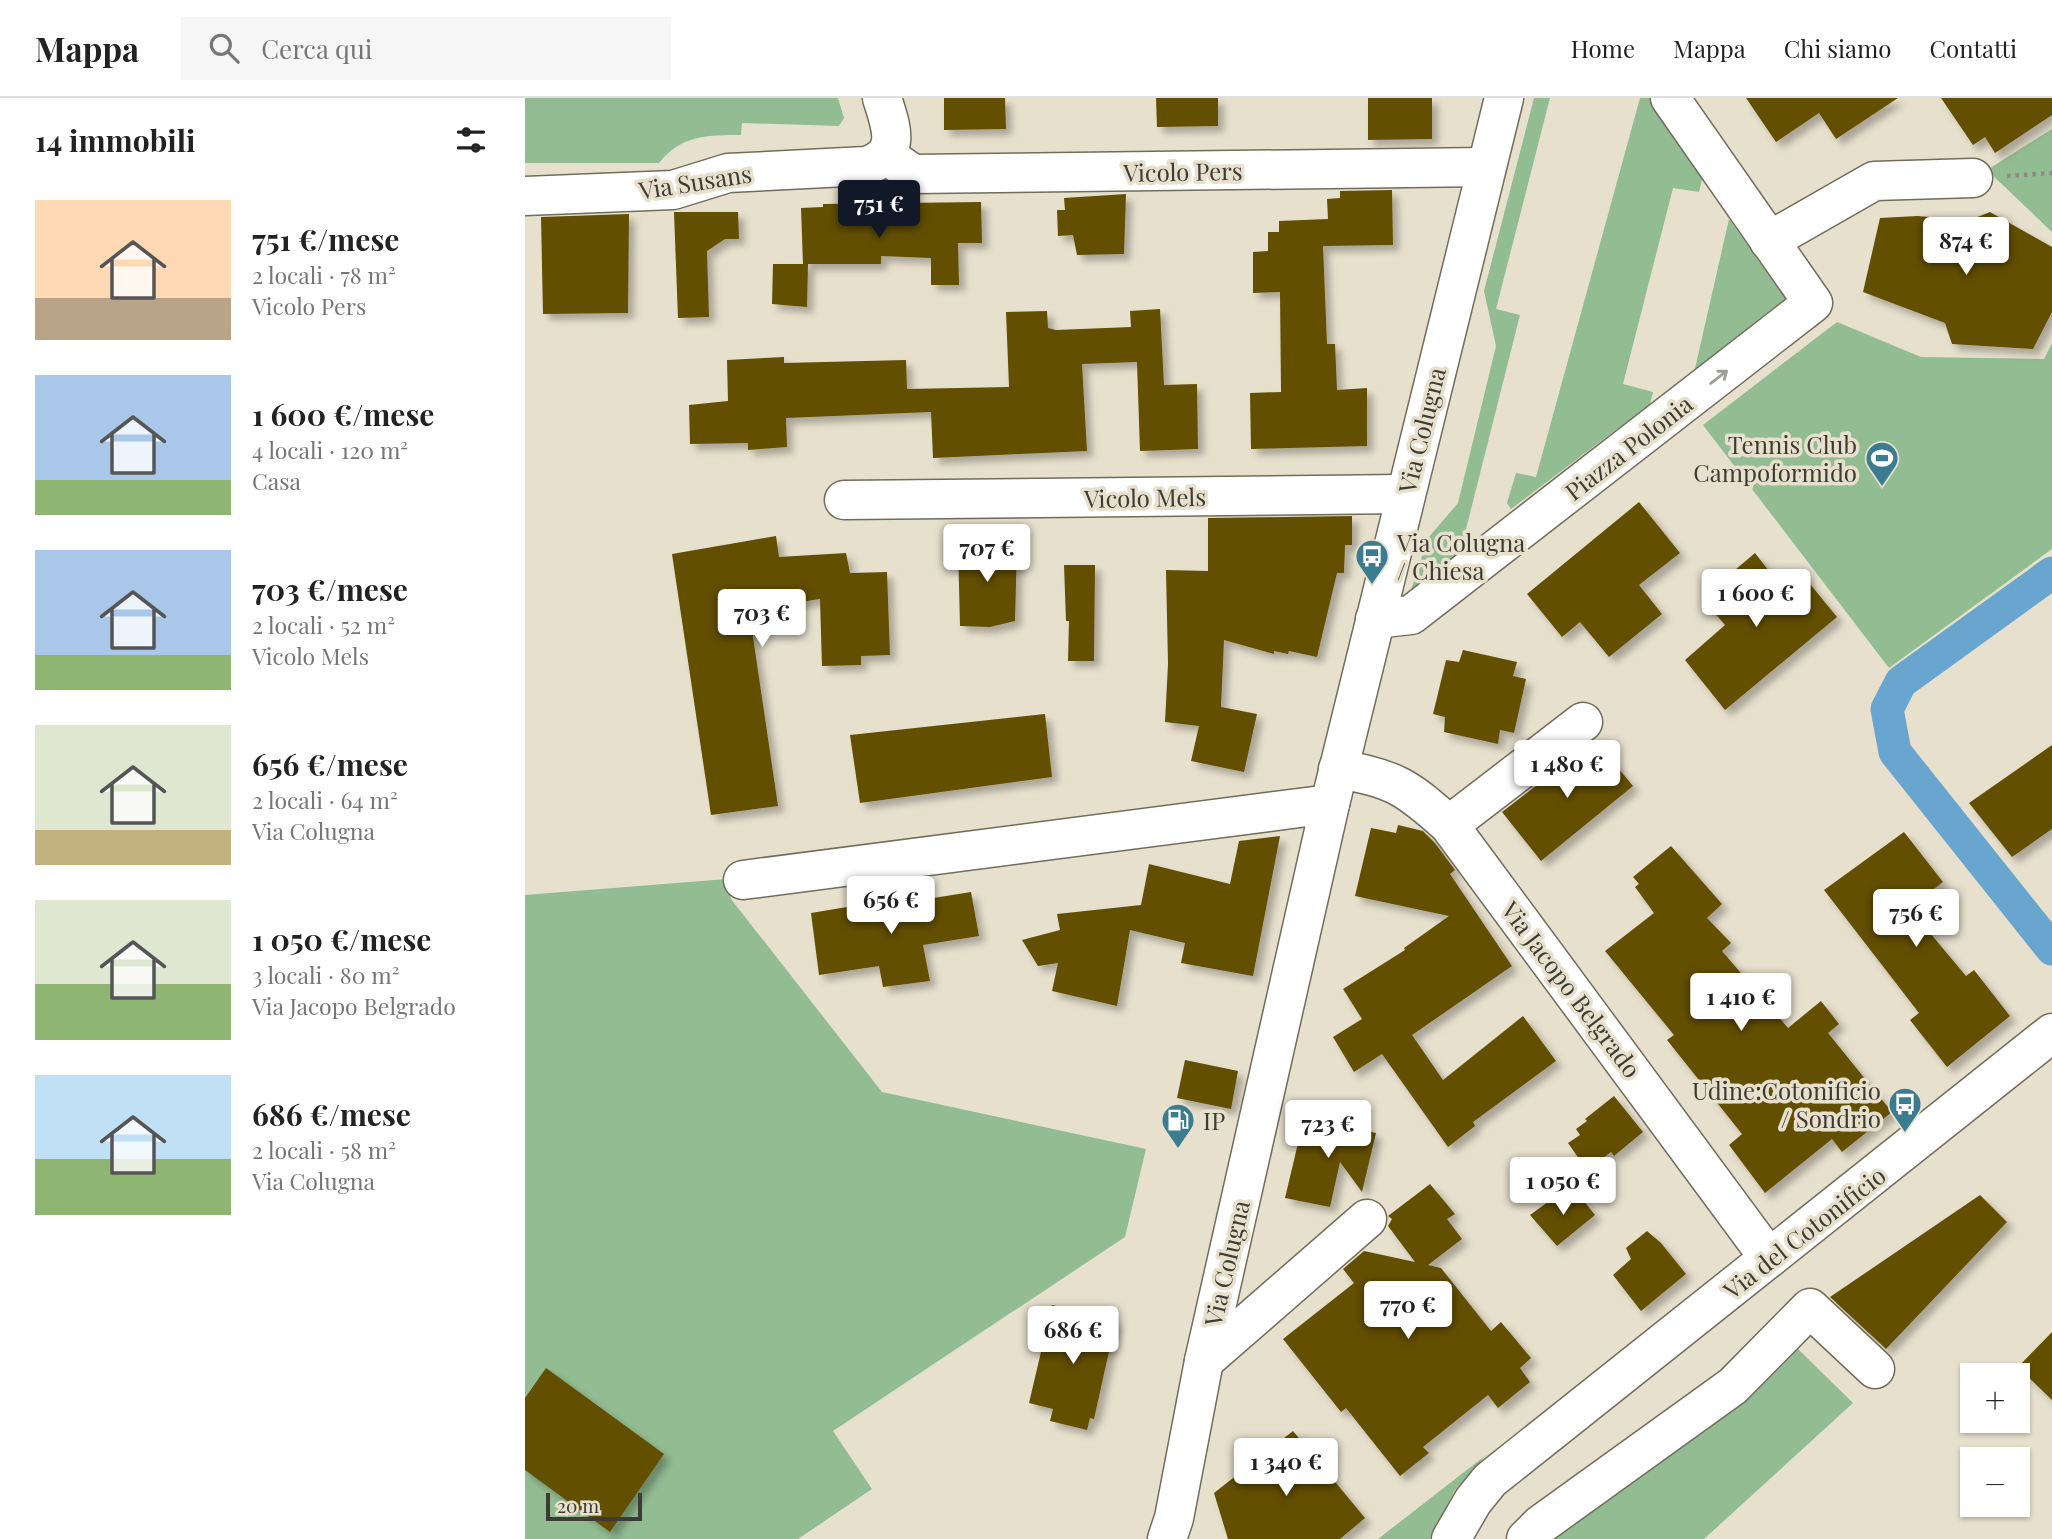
<!DOCTYPE html>
<html lang="it">
<head>
<meta charset="utf-8">
<style>
  :root { --surface:#fff; --page:#f6f6f6; --text:#222; --muted:#767676; --line:#e0e0e0; --accent:#111827 }
  body { margin:0; font-family:"Playfair Display",serif; background:var(--page); color:var(--text); height:100vh; display:flex; flex-direction:column; font-size:26px; white-space:nowrap }
  * { box-sizing:border-box; margin:0 }
  p { font-size:23px; color:var(--muted) }
  .icon { flex:none; width:38px; height:38px; fill:none; stroke:currentColor; stroke-width:2; stroke-linecap:round; stroke-linejoin:round }
  .map { position:relative; flex:1; overflow:hidden }
  .panel { display:flex; flex-direction:column; background:var(--surface); width:525px }
  .panel>* { flex:none }
  .controls { position:absolute; left:1435px; top:1265px; display:grid; gap:14px }
  .controls a { display:grid; place-items:center; width:70px; height:70px; border-radius:0px; background:var(--surface); box-shadow:0 2px 5px #0004; font-size:35px }
  .scale { position:absolute; left:21px; bottom:18px; width:96px; box-sizing:border-box; padding-left:7px; border:4px solid #3e3b34; border-top:0; font-size:19px; line-height:24px; white-space:nowrap; color:#3e3b34; -webkit-text-stroke:5px #e7e0cd; paint-order:stroke }
  .price { position:absolute; translate:-50% -60px; padding:0 16px; border-radius:7px; background:#fff; color:#222; font-size:23px; line-height:46px; filter:drop-shadow(0 2px 4px #0008) }
  .price::after { content:''; position:absolute; left:50%; top:42px; width:21px; height:16px; margin-left:-10px; background:inherit; clip-path:polygon(0 0,100% 0,50% 100%) }
  .price.active { background:var(--accent); color:#fff }
  ul { padding:0; list-style:none }
  li { display:flex; align-items:center; gap:21px; height:175px; padding:0 35px }
  li span { display:grid; place-items:center; flex:none; width:196px; height:140px; border-radius:0px; color:#555 }
  li>.icon { margin-inline-start:auto }
  span .icon { width:84px; height:84px; fill:#fffc; stroke-width:1 }
  li b { font-size:30px }
  h2 { display:flex; justify-content:space-between; align-items:center; height:84px; padding:0 35px; font-size:30px }
  header { display:flex; align-items:center; gap:42px; box-sizing:border-box; height:98px; padding:0 35px; background:var(--surface); border-bottom:2px solid var(--line) }
  header strong { font-size:33px }
  nav { display:flex; gap:38px; margin-inline-start:auto; font-size:24px }
  .search { width:490px; height:63px; background:var(--page); display:flex; align-items:center; gap:18px; box-sizing:border-box; padding:0 24px; border-radius:0px; color:var(--muted); font-size:26px }
  main { display:flex; flex:1; min-height:0 }
  .map>svg:first-child { display:block }
  .green { fill:#92bc92 }
  .lines { fill:none; stroke-linecap:round; stroke-linejoin:round }
  .canal { stroke:#69a6cf; stroke-width:33 }
  .building { fill:#634f04; filter:url(#shadow) }
  .minor-casing { stroke:#716c5b; stroke-width:41 }
  .major-casing { stroke:#716c5b; stroke-width:41 }
  .path { stroke:#908b7e; stroke-width:4.5; stroke-dasharray:3.5 5; stroke-linecap:butt }
  .minor { stroke:#fff; stroke-width:38 }
  .major { stroke:#fff; stroke-width:38 }
  .oneway { stroke:#9e9d9a }
  .labels { text-anchor:middle; dominant-baseline:central; stroke-width:7; stroke-linejoin:round; paint-order:stroke }
  .street-label { font-size:24px; fill:#3e3b34; stroke:#e7e0cd }
  .poi-label { font-size:24px; fill:#3e3b34; stroke:#e7e0cd; text-anchor:end }
</style>
</head>
<body>
<header>
<strong>Mappa</strong>
<div class="search"><svg class="icon" aria-label="search" viewBox="0 0 24 24"><circle cx="10" cy="10" r="6"/><path d="M15 15l6 6"/></svg>Cerca qui</div>
<nav><a>Home</a><a>Mappa</a><a>Chi siamo</a><a>Contatti</a></nav>
</header>
<main>
<section class="panel">
<h2>14 immobili<svg class="icon" aria-label="filters" viewBox="0 0 24 24"><path d="M4 7h16M4 17h16"/><circle cx="9" cy="7" r="2"/><circle cx="15" cy="17" r="2"/></svg></h2>
<ul>
<li><span style="background:linear-gradient(#ffd9b3 70%,#b9a48a 0)"><svg class="icon" aria-label="home" viewBox="0 0 24 24"><path d="M3 11l9-7 9 7M6 9v11h12V9"/></svg></span><div><b>751 €/mese</b><p>2 locali · 78 m²</p><p>Vicolo Pers</p></div></li>
<li><span style="background:linear-gradient(#a9c7e8 75%,#8fb573 0)"><svg class="icon" aria-label="home" viewBox="0 0 24 24"><path d="M3 11l9-7 9 7M6 9v11h12V9"/></svg></span><div><b>1 600 €/mese</b><p>4 locali · 120 m²</p><p>Casa</p></div></li>
<li><span style="background:linear-gradient(#a9c7e8 75%,#8fb573 0)"><svg class="icon" aria-label="home" viewBox="0 0 24 24"><path d="M3 11l9-7 9 7M6 9v11h12V9"/></svg></span><div><b>703 €/mese</b><p>2 locali · 52 m²</p><p>Vicolo Mels</p></div></li>
<li><span style="background:linear-gradient(#dfe7d0 75%,#c2b280 0)"><svg class="icon" aria-label="home" viewBox="0 0 24 24"><path d="M3 11l9-7 9 7M6 9v11h12V9"/></svg></span><div><b>656 €/mese</b><p>2 locali · 64 m²</p><p>Via Colugna</p></div></li>
<li><span style="background:linear-gradient(#dfe7d0 60%,#8fb573 0)"><svg class="icon" aria-label="home" viewBox="0 0 24 24"><path d="M3 11l9-7 9 7M6 9v11h12V9"/></svg></span><div><b>1 050 €/mese</b><p>3 locali · 80 m²</p><p>Via Jacopo Belgrado</p></div></li>
<li><span style="background:linear-gradient(#bfe0f5 60%,#8fb573 0)"><svg class="icon" aria-label="home" viewBox="0 0 24 24"><path d="M3 11l9-7 9 7M6 9v11h12V9"/></svg></span><div><b>686 €/mese</b><p>2 locali · 58 m²</p><p>Via Colugna</p></div></li>
</ul>
</section>
<div class="map">
<svg width="1527" height="1441" viewBox="0 0 1527 1441">
  <defs>
    <filter id="shadow"><feDropShadow dx="6" dy="6" stdDeviation="3.5" flood-color="#0004"/></filter>
  </defs>
  <rect width="100%" height="100%" fill="#e7e0cd"/>
  <!-- green -->
  <g class="green">
    <path d="M0,0H313L319,20L314,28L217,25L216,37C183,37 156,37 134,65H0Z"/>
    <polygon points="1009,0 1025,0 971,211 995,217 936,451 895,491 886,492 903,440 933,405 971,248 959,193"/>
    <polygon points="1115,0 1131,0 1180,69 1174,94 1148,90 1098,286 1128,294 1125,306 986,411 982,405 991,375 1011,379"/>
    <polygon points="1527,31 1527,134 1462,72"/>
    <polygon points="1204,121 1262,202 1169,275"/>
    <polygon points="1312,224 1396,259 1519,261 1527,245 1527,451 1364,570 1178,327"/>
    <polygon points="202,781 206,801 357,994 621,1051 600,1139 308,1333 347,1391 273,1441 0,1441 0,797"/>
    <polygon points="1273,1251 1328,1305 1179,1441 1018,1441 1224,1301"/>
    <polygon points="961,1357 930,1392 905,1441 853,1441"/>
  </g>
  <g class="lines">
    <!-- canal -->
    <polyline class="canal" points="1527,475 1376,584 1362,611 1370,654 1527,851"/>
  </g>
  <!-- building -->
  <g class="building">
    <polygon points="419,0 480,0 481,31 419,32"/>
    <polygon points="631,0 693,0 693,28 632,29"/>
    <polygon points="843,0 907,0 907,41 843,42"/>
    <polygon points="1221,0 1373,0 1311,41 1294,15 1251,44"/>
    <polygon points="1416,0 1527,0 1527,17 1470,55 1460,39 1448,47"/>
    <polygon points="867,92 868,147 798,148 802,246 810,246 812,292 842,290 842,348 726,351 725,295 756,294 755,194 728,195 728,154 743,153 743,134 754,134 754,123 803,121 802,101 815,100 815,93"/>
    <polygon points="601,96 599,156 552,157 548,137 533,138 532,112 540,112 539,100"/>
    <polygon points="456,104 457,145 433,145 434,187 406,187 406,160 356,158 356,166 283,166 282,209 247,206 248,166 278,166 276,110 298,109 298,106"/>
    <polygon points="149,114 213,114 214,141 200,141 182,153 184,219 153,220"/>
    <polygon points="1465,114 1527,149 1527,214 1508,251 1427,246 1420,225 1338,194 1355,120 1392,118 1445,122"/>
    <polygon points="104,116 103,215 18,216 16,119"/>
    <polygon points="635,211 639,287 672,286 673,351 615,353 612,264 557,266 562,353 408,360 406,314 261,320 262,349 223,352 223,345 165,346 164,307 203,303 202,262 259,259 259,265 381,262 382,291 484,289 481,214 522,213 523,230 531,232 606,229 605,213"/>
    <polygon points="1114,404 1155,455 1114,487 1137,516 1084,559 1055,524 1037,539 1002,496"/>
    <polygon points="827,418 827,447 820,447 819,475 812,475 792,559 764,553 763,556 749,553 749,556 699,542 696,609 732,616 719,674 666,663 674,628 640,624 643,566 641,472 683,473 683,420"/>
    <polygon points="251,438 254,459 321,455 325,475 362,474 365,557 336,558 336,567 297,568 295,501 224,512 253,708 186,717 147,456"/>
    <polygon points="492,446 490,523 465,529 435,528 433,447"/>
    <polygon points="1230,455 1258,491 1276,475 1312,519 1200,612 1160,562 1200,527 1177,500"/>
    <polygon points="539,467 570,467 569,563 543,563 544,523 541,523"/>
    <polygon points="938,552 992,564 988,578 1001,581 989,635 975,632 973,646 919,634 920,619 908,616 921,562 934,564"/>
    <polygon points="520,616 527,679 335,705 325,637"/>
    <polygon points="1070,642 1108,688 1016,763 977,714"/>
    <polygon points="1527,647 1527,731 1487,759 1444,705"/>
    <polygon points="873,727 898,733 910,745 930,772 925,776 987,868 887,937 918,982 998,918 1031,963 948,1024 950,1028 923,1049 857,956 829,974 808,939 837,921 818,891 880,852 879,850 924,818 830,798 846,730 871,735"/>
    <polygon points="1379,734 1418,784 1384,810 1441,878 1449,872 1485,918 1422,969 1385,922 1394,915 1299,792"/>
    <polygon points="755,738 728,878 656,865 660,845 605,832 592,908 527,893 533,865 513,868 497,842 535,832 532,816 616,807 624,766 705,786 714,743"/>
    <polygon points="1146,748 1197,806 1182,820 1206,845 1197,853 1263,930 1296,903 1314,926 1303,935 1367,1014 1317,1054 1307,1041 1240,1095 1204,1047 1217,1036 1142,942 1149,937 1080,853 1129,815 1110,789 1114,786 1108,779"/>
    <polygon points="446,794 454,838 398,847 405,883 358,889 354,868 294,877 286,815 346,805 346,810"/>
    <polygon points="660,962 713,973 706,1011 652,1000"/>
    <polygon points="1089,998 1118,1034 1089,1058 1086,1054 1062,1072 1043,1045 1055,1037 1051,1031 1062,1023 1060,1021"/>
    <polygon points="779,1020 851,1035 837,1094 815,1064 805,1109 760,1100"/>
    <polygon points="905,1086 930,1116 922,1121 937,1141 903,1167 916,1170 966,1233 976,1224 1006,1260 995,1270 1005,1284 973,1310 963,1297 898,1349 904,1355 875,1378 821,1310 816,1314 758,1241 829,1185 818,1171 839,1153 890,1164 863,1128 867,1121 863,1118"/>
    <polygon points="1050,1092 1070,1117 1032,1148 1005,1117 1027,1101 1031,1106"/>
    <polygon points="1455,1097 1482,1124 1361,1251 1305,1199"/>
    <polygon points="1122,1133 1136,1145 1161,1176 1116,1213 1088,1177 1106,1161 1101,1150"/>
    <polygon points="527,1207 591,1222 569,1321 565,1320 562,1332 525,1323 528,1311 504,1305"/>
    <polygon points="1527,1234 1527,1302 1493,1269"/>
    <polygon points="21,1270 139,1356 85,1434 0,1372 0,1300"/>
    <polygon points="768,1333 840,1420 815,1441 703,1441 689,1395"/>
  </g>
  <g class="lines">
    <defs>
      <g id="minor">
        <polyline points="361,57 388,76 961,69"/>
        <path d="M0,98L148,92L203,75L341,68C378,56 366,29 357,0"/>
        <polyline points="1244,143 1349,83 1448,80"/>
        <polyline points="319,402 879,396"/>
        <polyline points="850,521 886,517 1288,205 1145,0"/>
        <path d="M813,671C869,680 883,690 924,727L1244,1160"/>
        <polyline points="924,727 1058,624"/>
        <polyline points="218,782 805,706"/>
        <polyline points="679,1263 842,1121"/>
        <polyline points="642,1441 649,1420 679,1263 805,706 979,0"/>
        <polyline points="1001,1441 1015,1427 1208,1288 1285,1210 1350,1271"/>
      </g>
      <polyline id="major" points="926,1441 948,1403 965,1382 1527,935"/>
    </defs>
    <!-- minor casing -->
    <use href="#minor" class="minor-casing"/>
    <!-- major casing -->
    <use href="#major" class="major-casing"/>
    <!-- path -->
    <polyline class="path" points="1482,78 1527,75"/>
    <!-- minor -->
    <use href="#minor" class="minor"/>
    <!-- major -->
    <use href="#major" class="major"/>
  </g>
  <!-- one-way arrows -->
  <defs><path id="oneway-shaft" d="M-6 0H5M1.5-3L5.5 0L1.5 3" fill="none" stroke-width="1.6" stroke-linecap="round" stroke-linejoin="round" transform="scale(1.75)"/></defs>
  <use class="oneway" href="#oneway-shaft" transform="translate(1194 279) rotate(-38)"/>
  <!-- icons -->
  <defs>
    <symbol id="stadium-pin" viewBox="-11 -11 22 30"><path d="M0 17L-7.5 6A9.5 9.5 0 1 1 7.5 6Z" fill="#3c7c90" stroke="#e7e0cd"/><path d="M0-5a6.5 5 0 1 0 0 10a6.5 5 0 1 0 0-10ZM-3.5-1.8h7v3.6h-7Z" fill="#fff"/></symbol>
    <symbol id="bus-pin" viewBox="-11 -11 22 30"><path d="M0 17L-7.5 6A9.5 9.5 0 1 1 7.5 6Z" fill="#3c7c90" stroke="#e7e0cd"/><path d="M-5-6H5V4H4V6H2V4H-2V6H-4V4H-5ZM-3.5-4V0h7V-4ZM-3.5 1.2v1.5H-2V1.2ZM2 1.2v1.5H3.5V1.2Z" fill="#fff"/></symbol>
    <symbol id="fuel-pin" viewBox="-11 -11 22 30"><path d="M0 17L-7.5 6A9.5 9.5 0 1 1 7.5 6Z" fill="#3c7c90" stroke="#e7e0cd"/><path d="M-5.5-6h7V0h2V4h1.3V-2.5L3-4.5l.8-.8L6-3V5H2.5V1h-1V6h-7ZM-4.2-4.7v3.2H.2V-4.7Z" fill="#fff"/></symbol>
  </defs>
  <g fill-rule="evenodd">
    <use href="#stadium-pin" x="1338" y="341" width="38" height="52"/>
    <use href="#bus-pin" x="828" y="439" width="38" height="52"/>
    <use href="#bus-pin" x="1361" y="987" width="38" height="52"/>
    <use href="#fuel-pin" x="634" y="1003" width="38" height="52"/>
  </g>
  <g class="labels">
    <!-- street labels -->
    <g class="street-label">
      <text transform="translate(658 73) rotate(-1)">Vicolo Pers</text>
      <text transform="translate(170 83) rotate(-9)">Via Susans</text>
      <text transform="translate(896 332) rotate(-76)">Via Colugna</text>
      <text transform="translate(1103 349) rotate(-38)">Piazza Polonia</text>
      <text transform="translate(620 399) rotate(-1)">Vicolo Mels</text>
      <text transform="translate(1047 891) rotate(53)">Via Jacopo Belgrado</text>
      <text transform="translate(1279 1134) rotate(-38)">Via del Cotonificio</text>
      <text transform="translate(701 1165) rotate(-77)">Via Colugna</text>
    </g>
    <!-- poi labels -->
    <g class="poi-label">
      <text x="1332" y="346">Tennis Club<tspan x="1332" dy="28">Campoformido</tspan></text>
      <text x="872" y="444" text-anchor="start">Via Colugna<tspan x="872" dy="28">/ Chiesa</tspan></text>
      <text x="1356" y="992">Udine:Cotonificio<tspan x="1356" dy="28">/ Sondrio</tspan></text>
      <text x="678" y="1022" text-anchor="start">IP</text>
    </g>
  </g>
</svg>
<div class="controls">
<a>+</a>
<a>−</a>
</div>
<div class="scale">20 m</div>
<b class="price active" style="left:354px;top:142px">751 €</b>
<b class="price" style="left:1441px;top:179px">874 €</b>
<b class="price" style="left:462px;top:486px">707 €</b>
<b class="price" style="left:1231px;top:531px">1 600 €</b>
<b class="price" style="left:237px;top:551px">703 €</b>
<b class="price" style="left:1042px;top:702px">1 480 €</b>
<b class="price" style="left:366px;top:838px">656 €</b>
<b class="price" style="left:1391px;top:851px">756 €</b>
<b class="price" style="left:1216px;top:935px">1 410 €</b>
<b class="price" style="left:803px;top:1062px">723 €</b>
<b class="price" style="left:1038px;top:1119px">1 050 €</b>
<b class="price" style="left:883px;top:1243px">770 €</b>
<b class="price" style="left:548px;top:1268px">686 €</b>
<b class="price" style="left:761px;top:1400px">1 340 €</b>
</div>
</main>
</body>
</html>
